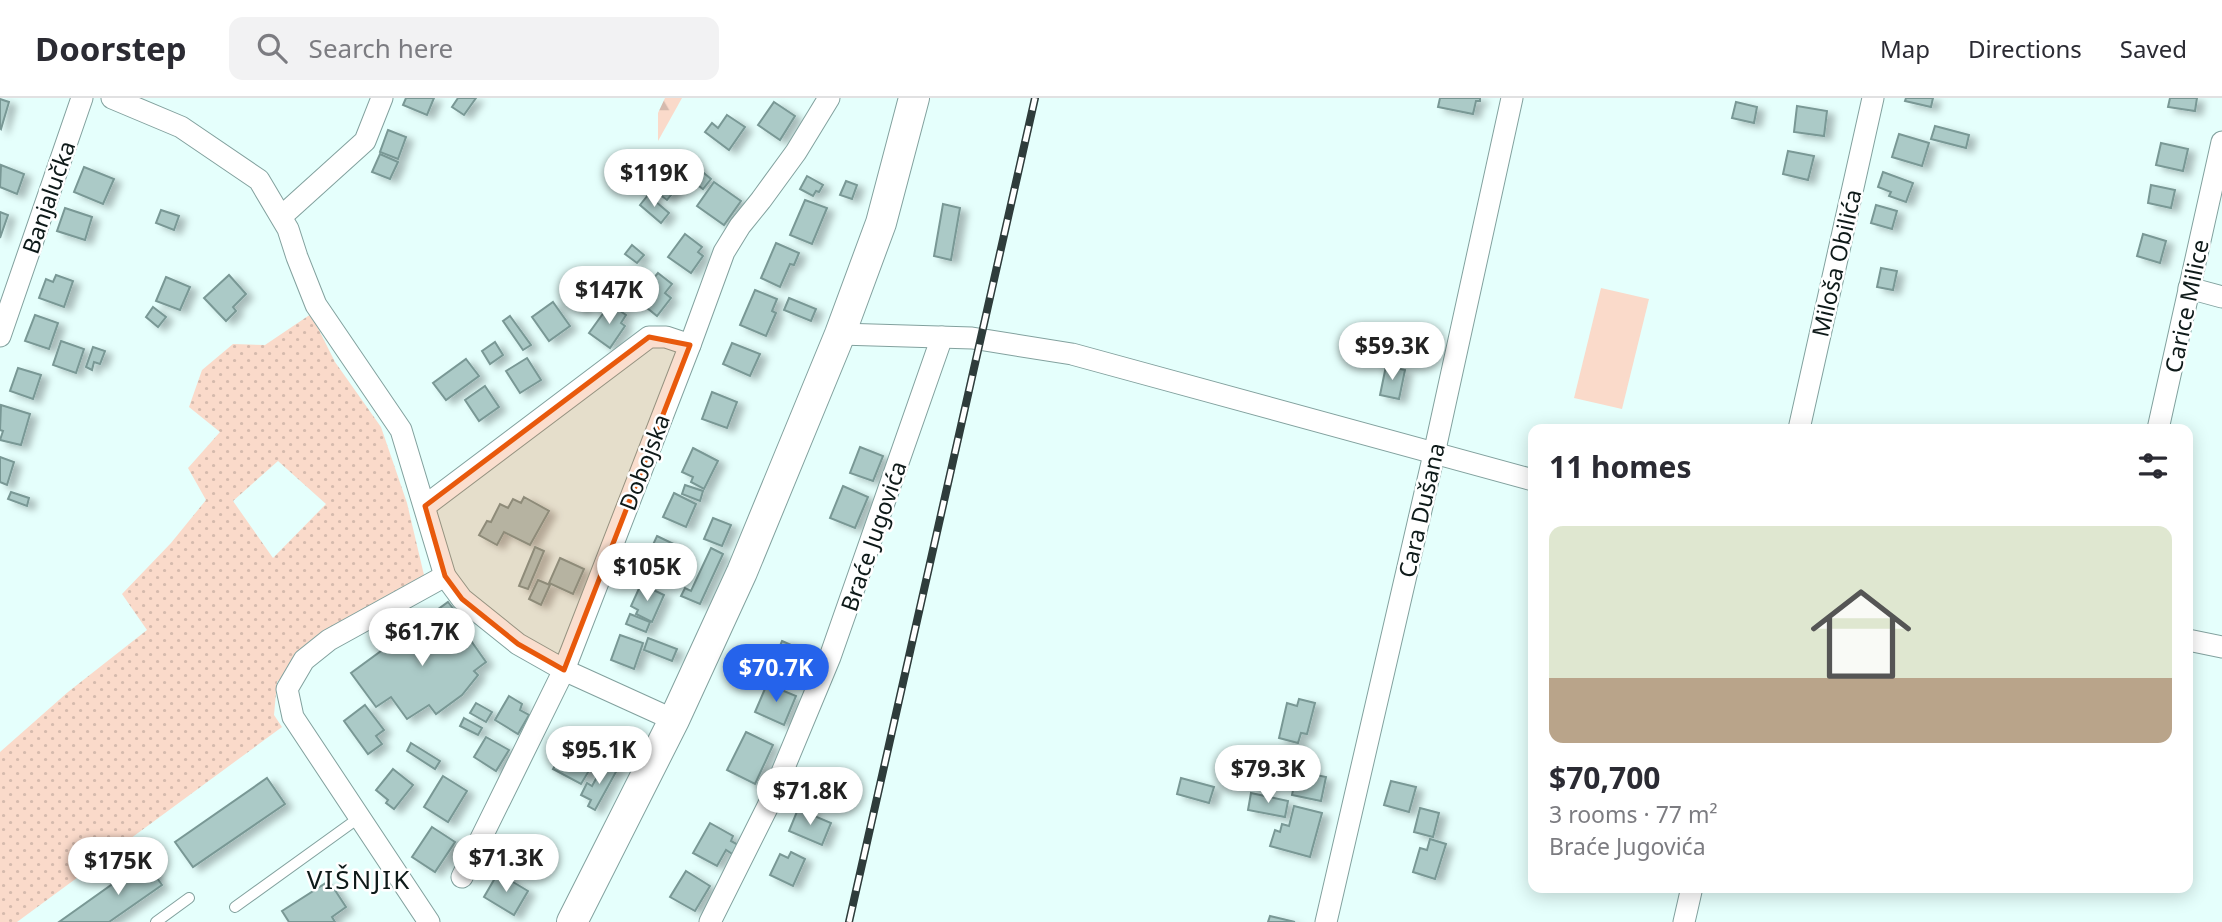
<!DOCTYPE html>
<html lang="en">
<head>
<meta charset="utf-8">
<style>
  :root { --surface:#fff; --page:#f2f2f3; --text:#2b2b33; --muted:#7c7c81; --line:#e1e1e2; --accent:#2563eb }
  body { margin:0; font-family:"Noto Sans",sans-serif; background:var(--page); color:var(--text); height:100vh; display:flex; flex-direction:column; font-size:26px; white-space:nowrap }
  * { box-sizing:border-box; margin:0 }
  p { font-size:23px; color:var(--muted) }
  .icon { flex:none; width:38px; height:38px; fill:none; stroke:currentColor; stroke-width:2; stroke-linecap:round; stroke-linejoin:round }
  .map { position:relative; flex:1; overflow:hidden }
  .details { position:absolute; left:1528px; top:326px; width:665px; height:469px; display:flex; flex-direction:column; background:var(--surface); border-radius:14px; box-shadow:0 4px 18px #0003 }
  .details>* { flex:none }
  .price { position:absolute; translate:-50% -60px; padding:0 16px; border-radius:24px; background:#fff; color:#222; font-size:23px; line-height:46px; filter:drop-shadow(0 2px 4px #0008) }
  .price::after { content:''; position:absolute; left:50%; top:42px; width:21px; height:16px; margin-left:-10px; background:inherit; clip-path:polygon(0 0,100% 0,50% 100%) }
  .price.on { background:var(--accent); color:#fff }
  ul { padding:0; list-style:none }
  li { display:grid; align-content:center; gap:14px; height:371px; padding:0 21px }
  li span { display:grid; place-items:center; height:217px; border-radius:14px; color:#555 }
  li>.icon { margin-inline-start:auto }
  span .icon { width:126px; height:126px; fill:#fffc; stroke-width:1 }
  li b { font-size:30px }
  h2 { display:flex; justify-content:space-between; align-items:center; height:84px; padding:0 21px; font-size:30px }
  header { display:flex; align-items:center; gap:42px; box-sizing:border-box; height:98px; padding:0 35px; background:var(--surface); border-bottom:2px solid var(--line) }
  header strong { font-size:33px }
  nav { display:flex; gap:38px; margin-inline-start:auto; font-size:24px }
  .search { width:490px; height:63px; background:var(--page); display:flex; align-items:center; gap:18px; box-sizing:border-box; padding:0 24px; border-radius:14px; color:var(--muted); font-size:26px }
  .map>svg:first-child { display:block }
  .grass { fill:url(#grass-dots); fill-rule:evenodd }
  .forest { fill:url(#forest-firs) }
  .park { fill:#fadaca }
  .building { fill:#abcac7; stroke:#799895; stroke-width:2; filter:url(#shadow) }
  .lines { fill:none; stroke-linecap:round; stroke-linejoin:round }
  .service-casing { stroke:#82a19e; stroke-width:12 }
  .minor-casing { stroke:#82a19e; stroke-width:23 }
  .secondary-casing { stroke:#82a19e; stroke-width:32 }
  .service { stroke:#fff; stroke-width:10 }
  .minor { stroke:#fff; stroke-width:21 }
  .secondary { stroke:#fff; stroke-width:30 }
  .rail-casing { stroke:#2e3c3b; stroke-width:8 }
  .rail { stroke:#fff; stroke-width:5; stroke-dasharray:16; stroke-linecap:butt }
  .marked { fill:#e8590c; fill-opacity:0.2; stroke:#e8590c; stroke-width:5; stroke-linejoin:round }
  .labels { text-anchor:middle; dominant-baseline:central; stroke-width:5; stroke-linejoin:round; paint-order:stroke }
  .street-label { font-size:23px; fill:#0e1a19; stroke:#fff }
  .quarter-label { font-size:26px; letter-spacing:2px; fill:#0e1a19; stroke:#fff }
</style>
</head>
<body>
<header>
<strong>Doorstep</strong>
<div class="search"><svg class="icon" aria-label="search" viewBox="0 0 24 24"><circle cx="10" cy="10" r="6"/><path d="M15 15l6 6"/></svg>Search here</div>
<nav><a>Map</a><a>Directions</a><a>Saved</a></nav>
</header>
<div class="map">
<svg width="2222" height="824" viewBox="0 0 2222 824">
  <defs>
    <pattern id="grass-dots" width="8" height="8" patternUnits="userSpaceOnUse" patternTransform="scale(1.75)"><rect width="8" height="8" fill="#fadaca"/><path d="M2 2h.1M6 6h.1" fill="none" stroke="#d5baad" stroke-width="1.8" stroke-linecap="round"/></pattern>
    <pattern id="forest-firs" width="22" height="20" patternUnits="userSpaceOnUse" patternTransform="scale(1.75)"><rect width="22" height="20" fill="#fadaca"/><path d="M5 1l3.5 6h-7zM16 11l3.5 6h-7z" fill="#d5baad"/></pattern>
    <filter id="shadow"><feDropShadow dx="7" dy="4" stdDeviation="3.5" flood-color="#0004"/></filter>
  </defs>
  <rect width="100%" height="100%" fill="#e5fffc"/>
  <!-- grass -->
  <path class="grass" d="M311,216L335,264L381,329L407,405L424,477L320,540L277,584L274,617L282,629L17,824H0V654L68,594L147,532L122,496L171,445L206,402L188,370L220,334L189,309L202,272L233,246L265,247ZM278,363L326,406L273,460L233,403Z"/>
  <!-- forest -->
  <polygon class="forest" points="665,0 682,0 658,43 658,15"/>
  <!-- park -->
  <polygon class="park" points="1601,190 1649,201 1622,311 1574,300"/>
  <!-- building -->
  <g class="building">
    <polygon points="406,0 434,0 427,17 403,7"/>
    <polygon points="458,0 476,0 464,17 452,9"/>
    <polygon points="1440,0 1480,0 1480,3 1476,3 1473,16 1438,9"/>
    <polygon points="1906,0 1933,0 1931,9 1905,3"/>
    <polygon points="2170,0 2197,0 2195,13 2168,9"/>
    <polygon points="0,1 9,4 1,31 0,30"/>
    <polygon points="774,4 795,18 780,42 758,27"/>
    <polygon points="1736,4 1757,9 1754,25 1732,20"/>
    <polygon points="1797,8 1827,13 1824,38 1794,34"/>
    <polygon points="727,17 745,29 729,52 705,34 712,25 718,30"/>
    <polygon points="1935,28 1969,37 1966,50 1931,41"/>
    <polygon points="388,32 406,39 398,61 380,54"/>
    <polygon points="1899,36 1929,45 1922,68 1892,59"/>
    <polygon points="2161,45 2188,51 2183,73 2156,67"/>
    <polygon points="1788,53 1814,58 1808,82 1783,76"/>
    <polygon points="681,54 692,63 678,79 683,83 667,102 651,90"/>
    <polygon points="380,56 398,64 390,81 372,74"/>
    <polygon points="693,66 711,81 703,91 684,77"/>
    <polygon points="1,67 24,76 17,96 0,89"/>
    <polygon points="84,69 114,81 103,106 74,94"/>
    <polygon points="1883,74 1913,85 1906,104 1889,98 1891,94 1878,89"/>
    <polygon points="807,78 823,87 819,94 816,93 813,98 800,91"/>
    <polygon points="846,83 857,87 852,101 840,97"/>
    <polygon points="714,84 741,103 724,127 697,108"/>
    <polygon points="2151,87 2175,92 2171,110 2148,105"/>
    <polygon points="648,97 669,115 661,125 640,107"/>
    <polygon points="805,102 827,110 812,146 790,137"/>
    <polygon points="943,106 960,110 951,162 934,158"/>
    <polygon points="1876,107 1897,113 1892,131 1871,125"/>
    <polygon points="65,110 92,119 85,142 57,133"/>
    <polygon points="161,112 179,118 174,132 156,125"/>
    <polygon points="0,114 8,117 0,140"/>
    <polygon points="685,136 702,149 698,154 703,158 691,175 668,159"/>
    <polygon points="2143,136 2166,143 2160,165 2137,158"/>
    <polygon points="776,145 799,155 794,167 790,166 780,189 761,180"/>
    <polygon points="632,147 644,157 637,165 625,156"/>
    <polygon points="1881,170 1897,173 1893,192 1877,189"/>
    <polygon points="583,174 600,188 581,211 570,202 576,195 570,190"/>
    <polygon points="658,175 672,186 665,195 671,200 657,218 636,201"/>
    <polygon points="56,177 73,183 64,209 39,200 46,181 53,184"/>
    <polygon points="229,177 246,196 233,209 236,213 226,223 204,200"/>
    <polygon points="166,179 190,189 180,212 156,203"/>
    <polygon points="755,192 777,201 772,213 776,215 766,238 740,227"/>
    <polygon points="789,200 816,211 811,223 784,212"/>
    <polygon points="553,204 570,228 549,243 532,219"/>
    <polygon points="610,206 626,217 621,225 625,228 610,250 589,235"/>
    <polygon points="153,209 166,219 158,229 146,219"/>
    <polygon points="35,217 58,225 49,251 25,243"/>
    <polygon points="510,218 531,247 523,252 503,223"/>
    <polygon points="61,243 84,251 76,275 53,267"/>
    <polygon points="495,244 503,257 490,266 482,253"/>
    <polygon points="732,245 760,256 750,278 723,266"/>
    <polygon points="93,249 105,253 100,266 94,264 92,272 86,269"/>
    <polygon points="527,260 541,282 520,295 506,273"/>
    <polygon points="466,261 479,278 446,302 433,285"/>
    <polygon points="1386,268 1405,272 1399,301 1380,297"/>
    <polygon points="18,270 41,277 33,301 10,293"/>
    <polygon points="485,288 499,309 479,323 465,302"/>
    <polygon points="712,294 737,304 727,330 702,321"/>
    <polygon points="1,307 30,316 21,347 0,342 3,333 0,332"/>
    <polygon points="860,349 883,358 873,383 850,375"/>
    <polygon points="693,350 718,363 704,391 691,384 693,379 682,374"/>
    <polygon points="0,359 14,364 7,387 0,384"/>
    <polygon points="685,387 703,393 700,403 682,396"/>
    <polygon points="843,388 868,399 855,430 830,420"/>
    <polygon points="11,394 29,400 27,408 8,401"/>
    <polygon points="674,395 696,406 686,429 663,419"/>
    <polygon points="524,399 549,413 530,447 504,434 497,447 479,437 487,423 491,424 500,406 508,410 513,401 521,405"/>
    <polygon points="713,420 731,427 722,448 704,441"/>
    <polygon points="657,438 680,449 668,474 645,464"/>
    <polygon points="535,449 544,453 528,491 519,488"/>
    <polygon points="711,450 723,456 700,506 681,498 685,490 691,493"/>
    <polygon points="560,460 584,471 573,496 549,485"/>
    <polygon points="538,482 550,487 541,507 529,501"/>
    <polygon points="641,486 664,497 652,524 636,516 638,512 631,508"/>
    <polygon points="448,504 459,518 442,531 456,549 469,540 486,564 474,573 478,577 462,597 436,616 429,607 407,621 391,599 376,609 351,575"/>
    <polygon points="630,516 650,524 646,534 626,526"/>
    <polygon points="620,537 643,545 634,571 611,562"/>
    <polygon points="648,540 677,551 672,563 644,552"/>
    <polygon points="782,543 805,553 791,583 769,573"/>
    <polygon points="803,572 816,577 811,591 797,585"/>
    <polygon points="767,586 796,598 784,627 755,614"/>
    <polygon points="509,598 522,606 520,612 529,617 518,636 495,622"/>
    <polygon points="1299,601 1315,605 1307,636 1301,635 1298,645 1279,640 1287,605 1297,608"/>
    <polygon points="476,605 492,614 486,624 470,615"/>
    <polygon points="365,607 384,632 376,638 382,646 368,656 344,623"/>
    <polygon points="464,620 482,630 478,637 460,628"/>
    <polygon points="746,634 773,647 755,686 727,672"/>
    <polygon points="486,639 509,652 496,673 474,659"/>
    <polygon points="411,645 440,663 435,671 407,653"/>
    <polygon points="564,651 593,666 581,686 553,671"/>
    <polygon points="605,664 617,672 595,712 588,708 591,702 581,697 587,685 592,688"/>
    <polygon points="393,671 413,687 394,711 386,705 388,702 376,692"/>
    <polygon points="1297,673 1326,679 1321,703 1292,697"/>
    <polygon points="443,678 467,693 448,724 424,709"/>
    <polygon points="267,680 285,706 193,769 175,744"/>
    <polygon points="1181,680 1214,689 1209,705 1177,696"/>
    <polygon points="1391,683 1416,689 1409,714 1384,707"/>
    <polygon points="1251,695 1288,703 1285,719 1248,712"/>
    <polygon points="1294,708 1322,715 1310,759 1270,748 1275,732 1280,734 1282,726 1289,728"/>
    <polygon points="1420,710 1439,715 1433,739 1414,734"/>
    <polygon points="798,711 831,725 822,747 789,733"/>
    <polygon points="710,725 733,738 731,743 742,749 737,759 726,752 717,768 693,755"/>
    <polygon points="432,729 455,744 435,774 412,759"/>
    <polygon points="1430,741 1446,746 1435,781 1413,774 1420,750 1427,752"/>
    <polygon points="791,754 805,761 793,788 770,777 780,756 788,760"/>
    <polygon points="145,763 162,787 109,824 59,824"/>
    <polygon points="686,773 710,788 695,813 670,799"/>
    <polygon points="498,775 528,793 514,817 484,799"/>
    <polygon points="329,783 346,809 332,819 335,824 289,824 282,813"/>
    <polygon points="1270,818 1295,824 1268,824"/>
  </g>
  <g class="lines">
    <defs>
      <g id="service">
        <polyline points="235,809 360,719"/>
        <polyline points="156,824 189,800"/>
      </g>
      <g id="minor">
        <polyline points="112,0 181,29 259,82 288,131 297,159 316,207 401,332 445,478 462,501 518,546 564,572 674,622"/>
        <polyline points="282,118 365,43 382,0"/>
        <polyline points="2189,190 2222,199"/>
        <polyline points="840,236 972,240 1072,256 1533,382"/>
        <polyline points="0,238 82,0"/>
        <polyline points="1799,331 1873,0"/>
        <polyline points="2158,331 2222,44"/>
        <polyline points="425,408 649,239 666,239 690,247"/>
        <polyline points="2188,542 2222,549"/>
        <polyline points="462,779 564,572 690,247 724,154 740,128 761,102 796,54 829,0"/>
        <polyline points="429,824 293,619 287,591 304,562 329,542 445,478"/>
        <polyline points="710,824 768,708 830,559 942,239"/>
        <polyline points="1326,824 1434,356 1512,0"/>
        <polyline points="1684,824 1692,789"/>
      </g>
      <polyline id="secondary" points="572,824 674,622 742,474 840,236 881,125 914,0"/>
    </defs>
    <!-- service casing -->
    <use href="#service" class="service-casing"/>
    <!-- minor casing -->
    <use href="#minor" class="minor-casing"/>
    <!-- secondary casing -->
    <use href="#secondary" class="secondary-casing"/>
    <!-- service -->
    <use href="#service" class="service"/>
    <!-- minor -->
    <use href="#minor" class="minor"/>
    <!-- secondary -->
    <use href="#secondary" class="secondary"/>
    <defs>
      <polyline id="rail" points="849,824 1035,0"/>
    </defs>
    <!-- rail casing -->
    <use href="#rail" class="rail-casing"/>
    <!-- rail -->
    <use href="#rail" class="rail"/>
  </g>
  <!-- marked area -->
  <path class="marked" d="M649,239L690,247L564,572L518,546L462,501L445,478L425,408Z"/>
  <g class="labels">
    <!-- street labels -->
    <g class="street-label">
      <text transform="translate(48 99) rotate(-71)">Banjalučka</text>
      <text transform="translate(1836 165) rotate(-77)">Miloša Obilića</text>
      <text transform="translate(2186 208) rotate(-78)">Carice Milice</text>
      <text transform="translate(644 364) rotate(-69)">Dobojska</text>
      <text transform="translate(1421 412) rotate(-77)">Cara Dušana</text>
      <text transform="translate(873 438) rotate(-71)">Braće Jugovića</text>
    </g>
    <!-- quarter labels -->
    <g class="quarter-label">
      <text x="359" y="781">VIŠNJIK</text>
    </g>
  </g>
</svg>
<b class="price" style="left:654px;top:111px">$119K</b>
<b class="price" style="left:609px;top:228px">$147K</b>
<b class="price" style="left:1392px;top:284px">$59.3K</b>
<b class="price" style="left:647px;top:505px">$105K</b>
<b class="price" style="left:422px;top:570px">$61.7K</b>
<b class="price on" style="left:776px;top:606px">$70.7K</b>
<b class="price" style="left:599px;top:688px">$95.1K</b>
<b class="price" style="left:1268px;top:707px">$79.3K</b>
<b class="price" style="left:810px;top:729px">$71.8K</b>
<b class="price" style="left:506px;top:796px">$71.3K</b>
<b class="price" style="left:118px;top:799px">$175K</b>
<section class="details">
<h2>11 homes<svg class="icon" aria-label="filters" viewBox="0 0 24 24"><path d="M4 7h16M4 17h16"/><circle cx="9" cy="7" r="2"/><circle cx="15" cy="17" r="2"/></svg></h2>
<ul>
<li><span style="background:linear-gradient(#dfe7d0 70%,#b9a48a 0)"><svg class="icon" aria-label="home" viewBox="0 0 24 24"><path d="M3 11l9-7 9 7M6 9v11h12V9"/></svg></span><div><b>$70,700</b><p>3 rooms · 77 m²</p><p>Braće Jugovića</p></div></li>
</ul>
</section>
</div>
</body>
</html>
